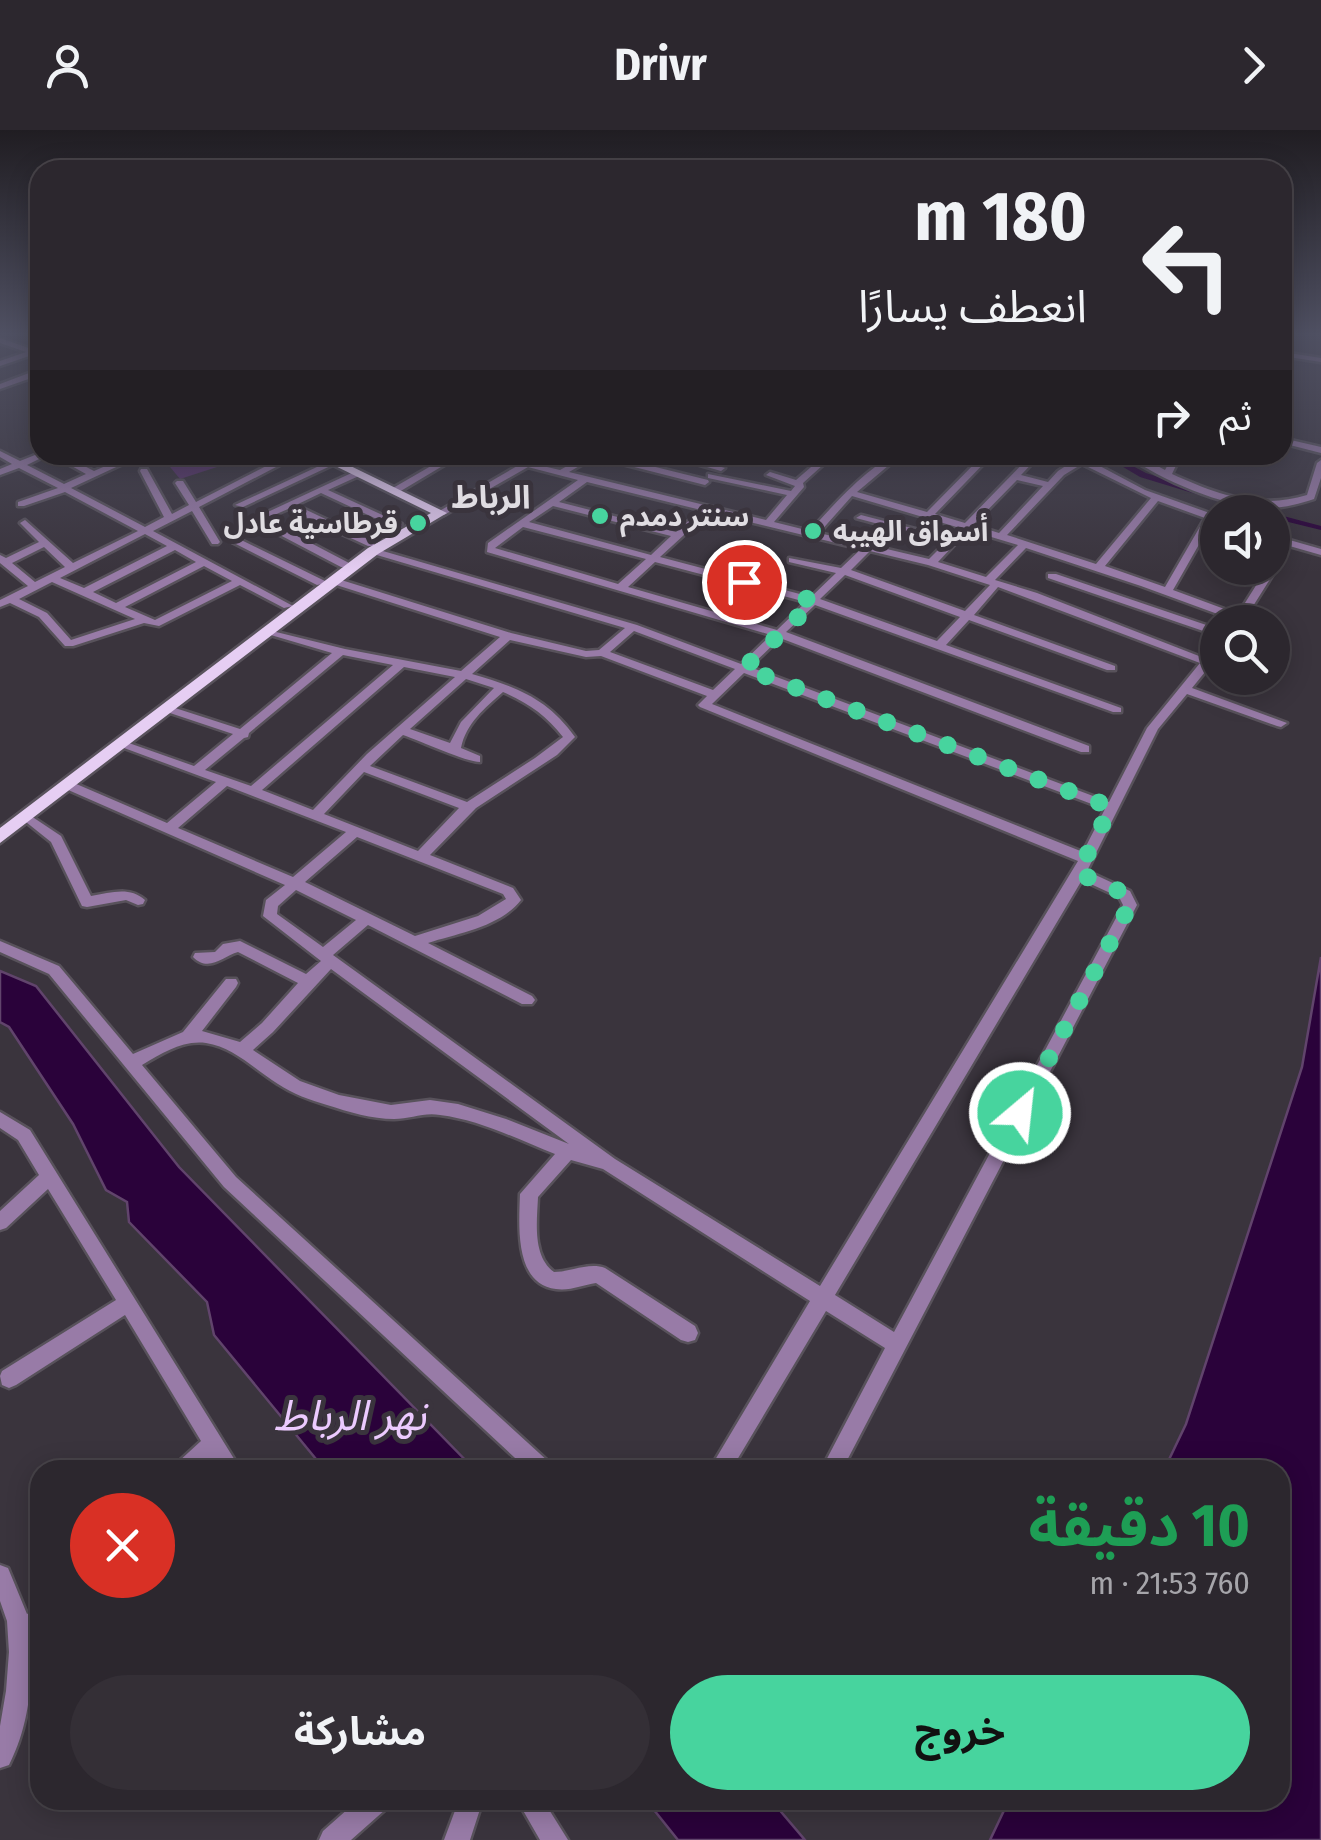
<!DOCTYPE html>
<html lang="ar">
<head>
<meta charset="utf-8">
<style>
  body { margin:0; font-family:"Fira Sans Condensed","Noto Sans Arabic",sans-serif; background:#342f36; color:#f1f3f6; direction:rtl; height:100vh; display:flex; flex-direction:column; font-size:38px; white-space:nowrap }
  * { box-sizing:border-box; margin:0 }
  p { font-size:32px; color:#a6a5aa }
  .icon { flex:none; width:55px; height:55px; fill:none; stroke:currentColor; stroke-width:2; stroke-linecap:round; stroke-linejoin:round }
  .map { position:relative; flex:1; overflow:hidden; direction:ltr }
  .drawer { position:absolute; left:30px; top:1330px; width:1260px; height:350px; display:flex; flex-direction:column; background:#2c272e; border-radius:30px; box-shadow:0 5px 25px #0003,0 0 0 2px #48444a; direction:rtl }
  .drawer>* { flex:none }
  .banner { position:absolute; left:30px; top:30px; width:1262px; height:305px; border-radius:30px; box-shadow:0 5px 25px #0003,0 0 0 2px #48444a; direction:rtl; background:#2c272e; color:#f1f3f6; overflow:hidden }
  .controls { position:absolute; left:1200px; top:365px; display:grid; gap:20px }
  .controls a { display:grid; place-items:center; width:90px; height:90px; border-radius:50%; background:#2c272e; box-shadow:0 5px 25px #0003,0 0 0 2px #48444a; font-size:50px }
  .pin { position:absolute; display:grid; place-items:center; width:85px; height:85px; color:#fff; margin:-42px; border:5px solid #fff; border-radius:50%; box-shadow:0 2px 10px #0007 }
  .me { position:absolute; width:110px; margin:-55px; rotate:28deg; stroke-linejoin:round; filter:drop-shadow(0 0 8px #0008) }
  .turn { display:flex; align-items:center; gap:35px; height:210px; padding:0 40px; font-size:45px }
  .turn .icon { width:130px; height:130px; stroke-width:2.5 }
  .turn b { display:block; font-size:70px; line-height:85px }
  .then { display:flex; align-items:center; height:95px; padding:0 40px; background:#0003; gap:20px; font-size:38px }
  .round { display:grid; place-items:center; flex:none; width:105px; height:105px; border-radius:52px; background:#342f36 }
  .headline { display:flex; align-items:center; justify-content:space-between; height:170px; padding:0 40px }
  h1 { font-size:60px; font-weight:700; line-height:75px; color:#1e9e55 }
  .action { display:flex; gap:20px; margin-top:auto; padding:20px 40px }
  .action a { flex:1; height:115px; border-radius:60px; background:#47d49e; color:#111; font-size:40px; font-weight:700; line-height:115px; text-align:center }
  .action a+a { background:#342f36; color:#f1f3f6 }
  header { display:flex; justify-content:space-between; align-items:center; height:130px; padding:0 40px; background:#2c272e; font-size:45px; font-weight:700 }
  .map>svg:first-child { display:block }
</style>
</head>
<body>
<header><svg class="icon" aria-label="forward" viewBox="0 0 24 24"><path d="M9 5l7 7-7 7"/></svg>Drivr<svg class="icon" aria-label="person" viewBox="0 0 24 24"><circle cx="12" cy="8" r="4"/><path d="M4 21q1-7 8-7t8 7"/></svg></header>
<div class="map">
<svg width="1321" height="1710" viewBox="0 0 1321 1710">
  <rect width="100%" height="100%" fill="#3a343d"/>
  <path fill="#59356c" d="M 141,325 L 254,325 L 180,349 L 161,326 L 144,329 Z"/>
  <path fill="#2a023a" stroke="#61446c" stroke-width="2.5" d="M 1321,827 L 1321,1710 L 990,1710 L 1009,1670 L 1280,1670 L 1280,1340 L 1164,1340 L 1186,1294 L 1302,937 Z
    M 0,841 L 36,856 L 179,1037 L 475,1340 L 325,1340 L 214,1205 L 207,1172 L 129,1092 L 127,1072 L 106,1060 L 73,994 L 9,897 L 0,892 Z
    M 646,1670 L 771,1670 L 805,1710 L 678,1710 Z"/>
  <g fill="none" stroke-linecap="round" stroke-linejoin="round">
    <path fill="#2a023a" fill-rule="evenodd" d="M 1103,325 L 1112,325 L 1146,343 L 1265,382 L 1255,382 L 1140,347 Z
      M 1272,383 L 1321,396 L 1321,400 L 1272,388 Z"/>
    <g stroke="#58525b" stroke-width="5">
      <path id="minor" d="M 30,203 L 39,203 L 40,209 Z
        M 0,208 L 40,222 L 40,227 L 32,225 L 0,236 L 0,231 L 26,222 L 0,213 Z
        M 1282,222 L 1321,228 L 1321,232 L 1282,226 Z
        M 37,240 L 40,240 L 40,245 L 0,259 L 0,254 Z
        M 1282,308 L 1321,317 L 1321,323 L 1282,313 Z
        M 0,321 L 20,331 L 40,323 L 47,325 L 27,335 L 64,354 L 86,344 L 52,325 L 63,325 L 94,341 L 131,325 L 142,325 L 71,358 L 145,397 L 164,387 L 140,341 L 141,339 L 147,339 L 172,384 L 189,375 L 175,353 L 177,351 L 183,351 L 196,372 L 288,325 L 299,325 L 199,377 L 220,412 L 218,414 L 212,414 L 192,381 L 153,401 L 293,476 L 284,478 L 240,455 L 159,496 L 144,493 L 73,516 L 65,516 L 39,487 L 10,473 L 0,477 L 0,470 L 28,456 L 0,433 L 0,425 L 6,428 L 39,412 L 20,393 L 25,390 L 73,433 L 138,401 L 65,362 L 24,376 L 18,376 L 18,372 L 58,358 L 19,338 L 0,345 L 0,339 L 12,334 L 0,327 ZM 145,404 L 167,416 L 84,458 L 60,448 ZM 44,417 L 65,437 L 35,452 L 12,433 ZM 175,420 L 196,432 L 116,473 L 93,462 ZM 204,436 L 232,451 L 155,490 L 125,477 ZM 52,452 L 135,489 L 71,510 L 47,483 L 19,469 Z
        M 407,325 L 419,325 L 437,333 L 451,325 L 461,325 L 399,362 L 393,362 L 393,358 L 431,336 Z
        M 537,325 L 547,325 L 534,334 L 560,340 L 587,325 L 607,325 L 708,350 L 709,352 L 705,355 L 595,327 L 569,342 L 766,390 L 787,365 L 708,348 L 708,344 L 791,361 L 795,356 L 766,345 L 770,342 L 796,350 L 825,325 L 834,325 L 803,353 L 804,357 L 774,392 L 810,401 C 827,382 877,325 901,325 L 857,362 L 927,382 L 983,325 L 992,325 L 935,384 L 965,393 L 1031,325 L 1040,325 L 1021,345 L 1048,352 L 1058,341 L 1075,330 L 1068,325 L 1079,325 L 1145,360 L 1218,386 L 1218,392 L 1213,390 L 1173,460 L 1238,484 L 1267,438 L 1272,438 L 1272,435 L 1277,438 L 1243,492 L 1233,492 L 1234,490 L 1141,456 L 1026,418 L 995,450 L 1037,463 L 1204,528 L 1218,515 L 1218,526 L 1192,558 L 1287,593 L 1281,597 L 1277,596 L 1187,564 L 1158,599 L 1087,741 L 1130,761 L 1137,775 L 842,1340 L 821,1340 L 885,1218 L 826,1181 L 731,1340 L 709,1340 L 810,1171 L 603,1039 L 571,1030 L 538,1067 C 537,1091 532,1126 554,1142 C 571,1142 589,1132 605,1138 L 695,1196 L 698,1203 L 695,1210 L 688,1212 L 681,1210 L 596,1153 C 583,1155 570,1161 556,1159 C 514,1154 519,1095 520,1064 L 555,1024 C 517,1009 480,990 440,985 C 424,982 410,989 394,989 C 372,989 349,982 327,975 C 310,970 293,964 278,954 C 255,940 234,917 206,913 C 182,910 163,923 142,935 L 236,1047 L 550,1333 L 553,1340 L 528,1340 L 224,1057 L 49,844 L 0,822 L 0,811 L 59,836 L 133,924 L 183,902 L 226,849 L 236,849 L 238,853 L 236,857 L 202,901 L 240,912 L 262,893 L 298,853 L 238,822 C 223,826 209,843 193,827 L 195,823 L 215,822 L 223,814 L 240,811 L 306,844 L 321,831 L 263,786 L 266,770 L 285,755 L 66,659 L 66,653 L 74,653 L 167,693 L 216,652 L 116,615 L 122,611 L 126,612 L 194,636 L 233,604 L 164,581 L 164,577 L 172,577 L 240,599 L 332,523 L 264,503 L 264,499 L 345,519 L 461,541 L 500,507 L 330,453 L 330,449 L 338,449 L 511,503 L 586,521 L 599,520 L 625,498 L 370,423 L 370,419 L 376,419 L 637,495 L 741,534 L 771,505 L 487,422 L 488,413 L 578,350 L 528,337 L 444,385 L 436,383 L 519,335 L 514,334 L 514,330 L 525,331 ZM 1082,334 L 1151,368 L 1096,434 L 1007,405 L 1064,345 ZM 1017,350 L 1043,356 L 999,403 L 973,395 ZM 587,352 L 701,380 L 676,402 L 559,372 ZM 852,366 L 960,398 L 950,408 L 861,385 L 856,388 L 946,412 L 929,429 L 819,403 ZM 1158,371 L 1205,388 L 1165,457 L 1105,436 ZM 553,376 L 671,406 L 651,425 L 529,392 ZM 709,382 L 861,419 L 841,438 L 789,428 L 789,432 L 836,443 L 811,467 L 660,427 ZM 523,397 L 646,429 L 618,454 L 495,418 ZM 968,400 L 1018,415 L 986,447 L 938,432 ZM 870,421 L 928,435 L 990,455 L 965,481 L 851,440 ZM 655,432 L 806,472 L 777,500 L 628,457 ZM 845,445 L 960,487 L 937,511 L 820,469 ZM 998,457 L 1200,533 L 1147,598 L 1109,672 L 750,537 L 780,508 L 1081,622 L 1089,622 L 1089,616 L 786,502 L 815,475 L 1113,582 L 1121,582 L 1121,578 L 946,515 L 969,490 L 1107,540 L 1115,540 L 1115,536 L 974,485 ZM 634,501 L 735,539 L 713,560 L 610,522 ZM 510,510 L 586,527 L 601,526 L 707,566 L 698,575 L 700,577 L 1078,731 L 820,1156 L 615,1029 L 333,825 L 368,795 L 522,874 L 532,874 L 535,870 L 532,866 L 428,813 C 459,803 500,797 521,770 L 513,758 L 430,725 L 476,678 L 557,625 L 575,607 C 547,568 516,557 472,544 ZM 343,525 L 393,535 L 251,656 L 205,640 L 244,608 L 248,607 L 249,603 ZM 404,537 L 455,547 L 367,624 L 313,680 L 262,660 ZM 744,543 L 1105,679 L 1083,722 L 712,574 ZM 466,549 L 494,558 L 461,592 L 450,613 L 410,599 ZM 503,562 C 528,573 546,585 563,607 L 535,628 L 467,672 L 370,636 L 403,605 C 421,611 466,632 480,632 L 480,626 L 461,618 C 466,593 485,578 503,562 ZM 364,642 L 459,678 L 418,721 L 324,684 ZM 227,656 L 346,702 L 293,747 L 178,698 ZM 357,707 L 503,764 L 506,769 L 478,786 L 415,806 L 305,752 ZM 1082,750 L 1119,767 L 1123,775 L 894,1202 L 835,1165 ZM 296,760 L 356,790 L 323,817 L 277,784 L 278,776 ZM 331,839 L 569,1014 L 506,989 L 458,974 L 430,970 L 391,975 L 339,965 L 300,951 L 253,920 L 273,902 Z
        M 665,325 L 679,325 L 725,338 L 721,341 Z
        M 1126,325 L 1137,325 L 1165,340 L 1173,325 L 1181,325 L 1172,344 C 1216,364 1259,380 1307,365 L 1317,333 L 1321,330 L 1321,348 L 1314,369 C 1299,374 1284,378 1267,378 C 1223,377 1161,350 1126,325 Z
        M 332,330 L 339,332 L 243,377 L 235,375 Z
        M 358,340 L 362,343 L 361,345 L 328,360 L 402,394 L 402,398 L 396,398 L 321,363 L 296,375 L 374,412 L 374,416 L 368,416 L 288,379 L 265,389 L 349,433 L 349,437 L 341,437 L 257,393 L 247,397 L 242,394 Z
        M 1272,405 L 1321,419 L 1321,425 L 1272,411 Z
        M 235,407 L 325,451 L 326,453 L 317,455 L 232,412 L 230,410 Z
        M 1048,444 L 1056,444 L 1218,499 L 1218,506 L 1048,448 Z
        M 28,684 L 61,706 L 91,766 C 111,763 129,756 145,770 L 143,774 L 138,775 L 126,770 L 87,777 L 82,776 L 51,712 L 21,688 Z
        M 0,982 L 30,1000 L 241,1340 L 219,1340 L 212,1328 L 199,1340 L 174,1340 L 177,1333 L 201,1311 L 125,1185 L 16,1255 L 9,1258 L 2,1255 L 0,1246 L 2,1241 L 116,1170 L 48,1059 L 6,1098 L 0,1100 L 0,1081 L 39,1045 L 18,1010 L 0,998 Z
        M 0,1435 L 8,1438 L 27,1484 L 40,1477 L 40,1502 L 31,1510 C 33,1552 29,1596 9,1635 L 0,1638 L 0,1596 L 6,1561 L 9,1522 L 7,1491 L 0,1471 Z
        M 358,1670 L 389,1670 L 386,1679 L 351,1710 L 319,1710 L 323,1701 Z
        M 459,1670 L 483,1670 L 470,1710 L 444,1710 Z
        M 517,1670 L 543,1670 L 568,1710 L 540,1710 Z"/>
    </g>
    <g stroke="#58525b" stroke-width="5">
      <path id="major" d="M 313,325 L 328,325 L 447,383 L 378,424 L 0,713 L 0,698 L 368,418 L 431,383 Z"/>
    </g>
    <use href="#minor" fill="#987ba7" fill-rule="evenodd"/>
    <use href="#major" fill="#e6cef3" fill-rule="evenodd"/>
  </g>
  <linearGradient id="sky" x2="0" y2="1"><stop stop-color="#201d22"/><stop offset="0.46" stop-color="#4f5062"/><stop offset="1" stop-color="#4f5062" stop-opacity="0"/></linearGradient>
  <rect width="1321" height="443" fill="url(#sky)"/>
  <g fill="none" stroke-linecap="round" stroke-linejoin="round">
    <path stroke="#47d49e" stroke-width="18" stroke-dasharray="0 32.4" d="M 744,452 L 815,471 L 744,538 L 1111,677 L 1078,743 L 1126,764 L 1130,775 L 1020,983"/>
  </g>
  <g fill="#47d49e" stroke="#3a343d" stroke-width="4">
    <circle cx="600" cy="386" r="10"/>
    <circle cx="418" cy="393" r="10"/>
    <circle cx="813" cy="401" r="10"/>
  </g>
  <g text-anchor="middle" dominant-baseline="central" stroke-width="10" stroke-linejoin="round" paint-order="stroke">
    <g font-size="28" font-weight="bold" fill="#e0dde2" stroke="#3a343d" text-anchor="start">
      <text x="620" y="386">سنتر دمدم</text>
      <text x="398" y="393" text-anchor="end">قرطاسية عادل</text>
      <text x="833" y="401">أسواق الهيبه</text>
    </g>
    <g font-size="32" font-weight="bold" fill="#e0dde2" stroke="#3a343d">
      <text x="491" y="367">الرباط</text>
    </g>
    <g font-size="42" font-style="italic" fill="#eccaff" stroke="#3a343d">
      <text x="350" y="1286">نهر الرباط</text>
    </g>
  </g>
</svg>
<div class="controls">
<a><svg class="icon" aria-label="sound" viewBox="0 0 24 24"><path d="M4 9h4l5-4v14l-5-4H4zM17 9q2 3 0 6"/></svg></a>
<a><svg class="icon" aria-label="search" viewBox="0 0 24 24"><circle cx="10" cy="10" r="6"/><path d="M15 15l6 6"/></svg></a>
</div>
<div class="pin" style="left:744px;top:452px;background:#d93025"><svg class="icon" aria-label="arrive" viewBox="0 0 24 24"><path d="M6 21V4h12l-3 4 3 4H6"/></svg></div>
<svg class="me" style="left:1020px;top:983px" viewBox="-20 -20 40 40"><circle r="17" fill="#47d49e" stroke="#fff" stroke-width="3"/><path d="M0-11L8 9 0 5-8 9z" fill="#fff"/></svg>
<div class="banner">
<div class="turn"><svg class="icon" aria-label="left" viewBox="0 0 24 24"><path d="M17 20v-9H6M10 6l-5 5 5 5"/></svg><div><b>180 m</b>انعطف يسارًا</div></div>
<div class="then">ثم<svg class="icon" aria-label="right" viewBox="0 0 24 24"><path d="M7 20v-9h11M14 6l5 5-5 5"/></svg></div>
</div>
<section class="drawer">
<div class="headline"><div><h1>10 دقيقة</h1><p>760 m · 21:53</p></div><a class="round" style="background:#d93025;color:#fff"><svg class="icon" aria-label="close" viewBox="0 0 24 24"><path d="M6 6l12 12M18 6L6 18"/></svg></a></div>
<div class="action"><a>خروج</a><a>مشاركة</a></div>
</section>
</div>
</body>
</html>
